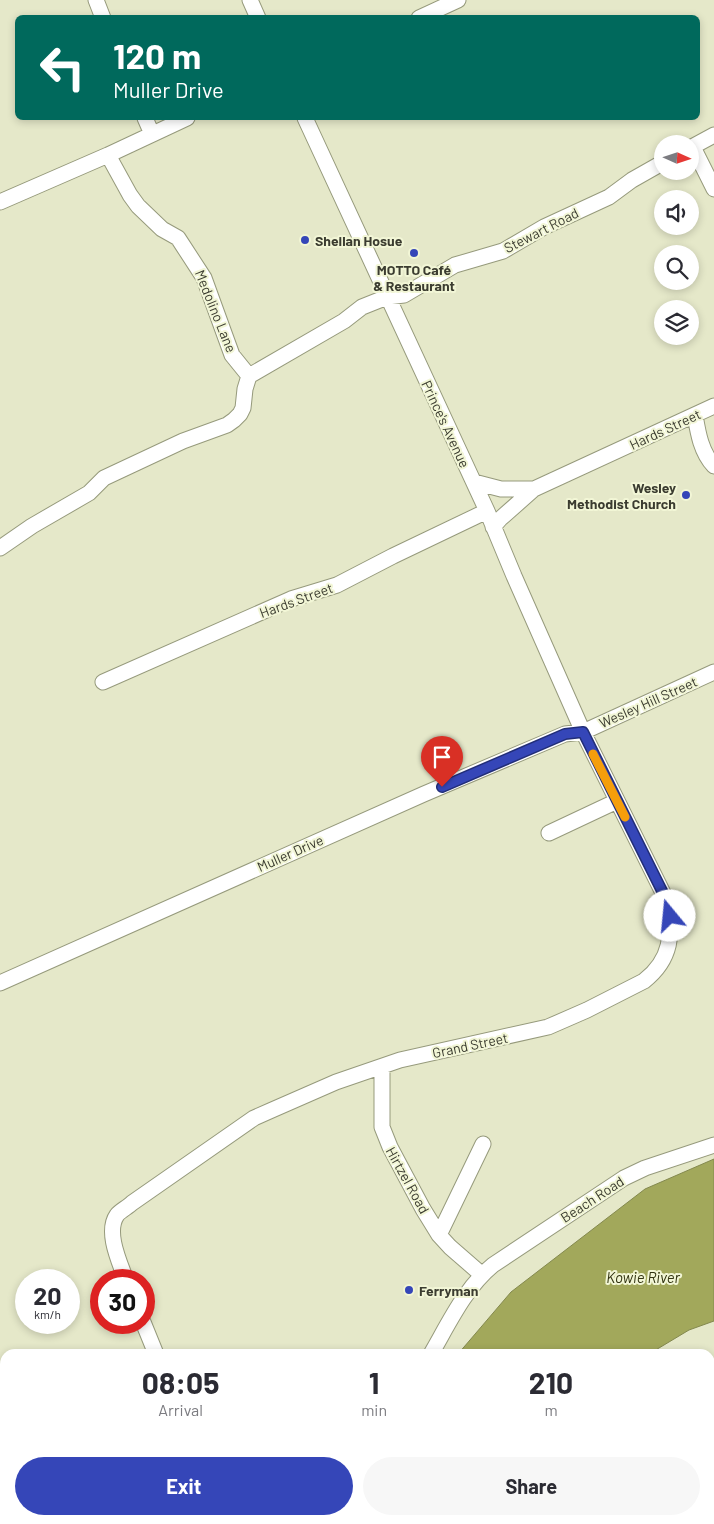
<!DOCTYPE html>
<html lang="en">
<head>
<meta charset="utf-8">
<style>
  body { margin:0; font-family:Barlow,sans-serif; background:#f7f7f7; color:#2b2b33; height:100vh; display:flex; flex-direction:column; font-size:19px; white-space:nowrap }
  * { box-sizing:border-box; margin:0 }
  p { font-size:16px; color:#7c7c81 }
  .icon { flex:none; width:28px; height:28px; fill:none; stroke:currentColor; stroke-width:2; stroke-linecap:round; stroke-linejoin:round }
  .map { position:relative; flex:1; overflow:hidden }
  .details { position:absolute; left:0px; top:1349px; width:715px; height:176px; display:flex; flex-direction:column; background:#fff; border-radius:15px 15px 0 0; box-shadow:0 2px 8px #0003 }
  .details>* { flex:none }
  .hud { position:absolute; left:15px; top:15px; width:685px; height:105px; border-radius:8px; box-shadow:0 2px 8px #0003; background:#00695c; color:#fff; overflow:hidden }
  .needle { width:32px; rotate:93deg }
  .fabs { position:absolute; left:654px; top:135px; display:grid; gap:10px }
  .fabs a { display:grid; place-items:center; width:45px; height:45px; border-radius:50%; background:#fff; box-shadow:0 2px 8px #0003; font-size:25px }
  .speed { position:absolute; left:15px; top:1269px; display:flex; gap:10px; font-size:25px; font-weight:700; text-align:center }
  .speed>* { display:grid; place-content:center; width:65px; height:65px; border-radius:50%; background:#fff; box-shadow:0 2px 8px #0003; line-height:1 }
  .speed small { font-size:12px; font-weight:400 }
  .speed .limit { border:8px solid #d22; background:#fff; color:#111 }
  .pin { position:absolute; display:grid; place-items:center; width:42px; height:42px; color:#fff; margin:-51px -21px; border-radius:50% 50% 50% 0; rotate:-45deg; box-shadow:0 0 5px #0007 }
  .pin .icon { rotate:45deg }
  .me { position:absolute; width:55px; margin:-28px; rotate:343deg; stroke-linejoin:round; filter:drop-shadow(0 0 4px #0008) }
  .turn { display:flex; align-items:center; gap:18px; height:105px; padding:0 15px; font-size:22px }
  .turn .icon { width:65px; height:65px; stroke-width:2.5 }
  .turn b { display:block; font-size:35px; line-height:42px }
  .eta { display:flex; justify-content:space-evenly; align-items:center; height:85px; text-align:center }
  .eta b { font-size:30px; font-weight:700; line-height:35px }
  .cta { display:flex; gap:10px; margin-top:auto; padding:10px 15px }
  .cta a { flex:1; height:58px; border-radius:30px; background:#3546b8; color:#fff; font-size:20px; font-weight:700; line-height:58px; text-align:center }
  .cta a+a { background:#f7f7f7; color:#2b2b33 }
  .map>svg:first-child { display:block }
</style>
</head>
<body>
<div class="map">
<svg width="714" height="1524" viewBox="0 0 714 1524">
  <rect width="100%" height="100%" fill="#e5e8c9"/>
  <path fill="#a2a85b" stroke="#83884e" d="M 714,1159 L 714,1321 L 689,1330 L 649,1354 L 458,1354 L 511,1292 L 645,1189 Z
    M 714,1511 L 714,1524 L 693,1524 L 698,1520 L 710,1520 L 710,1513 Z
    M 349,1520 L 507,1520 L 506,1524 L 347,1524 Z"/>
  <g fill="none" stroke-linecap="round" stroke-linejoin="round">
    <g stroke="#969a7c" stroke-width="17">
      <path id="minor" d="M 96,0 L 103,18
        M 250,0 L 258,18
        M 419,18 L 458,0
        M 145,118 L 152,134
        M 693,147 L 714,189
        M 690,148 L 714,135
        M 108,155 L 130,195 L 138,206 L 162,229 L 178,238 L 204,278 L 232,355 L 249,376
        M 0,202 L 108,155 L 187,118
        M 695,415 C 698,433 701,452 714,466
        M 474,482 L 501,489 L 534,489
        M 493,527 L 500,519 L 534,489 L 714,406
        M 0,548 L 32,526 L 89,493 L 104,478 L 183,441 L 227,425 L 234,420 L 240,414 L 243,408 L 245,389 L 249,376 L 344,321 L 362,307 L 387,297 L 404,295 L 455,265 L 503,251 L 544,227 L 609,197 L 632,180 L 662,163
        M 103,682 L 291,599 L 337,585 L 393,556 L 487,511
        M 549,833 L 617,801
        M 0,983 L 424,794 L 565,734 L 583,732 L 714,672
        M 382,1067 L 382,1127 L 390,1147 L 423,1209 L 439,1235 L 450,1247 L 481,1274
        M 439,1235 L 483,1144
        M 126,1280 C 120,1263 105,1232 117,1215 C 120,1211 128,1207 132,1203 L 254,1118 L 272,1110 L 336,1082 L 400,1060 L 548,1027 L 587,1010 L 644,981 C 672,959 673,934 667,901 L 583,732 L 514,576 L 487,511 L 305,118
        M 143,1322 L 156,1354
        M 431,1354 C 449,1323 465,1288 493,1265 L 624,1178 L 645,1168 L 714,1145
        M 0,1405 L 5,1401
        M 710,1410 L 714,1409
        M 0,1422 L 5,1427
        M 66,1520 L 68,1524
        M 334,1524 L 336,1520
        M 593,1524 L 595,1520"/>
    </g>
    <use href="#minor" stroke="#fff" stroke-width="15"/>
  </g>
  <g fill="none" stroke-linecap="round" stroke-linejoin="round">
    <g stroke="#222e78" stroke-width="12">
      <path id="route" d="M 442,787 L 565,734 L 583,732 L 667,901 L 670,916"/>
    </g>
    <use href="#route" stroke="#3546b8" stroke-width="9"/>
    <path stroke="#f59e0b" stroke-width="9" d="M 593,754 L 625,817"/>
  </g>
  <g fill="#3546b8" stroke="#f2f6d6" stroke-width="2">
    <circle cx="305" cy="240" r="5"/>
    <circle cx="414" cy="253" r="5"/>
    <circle cx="686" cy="495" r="5"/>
    <circle cx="409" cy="1290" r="5"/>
  </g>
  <g text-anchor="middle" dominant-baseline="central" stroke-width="4" stroke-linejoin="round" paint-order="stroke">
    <g font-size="14" fill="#3b3c30" stroke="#f2f6d6">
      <text transform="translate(541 230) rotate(-27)">Stewart Road</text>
      <text transform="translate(216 311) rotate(68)">Medolino Lane</text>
      <text transform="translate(446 424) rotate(65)">Prince's Avenue</text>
      <text transform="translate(665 429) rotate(-25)">Hards Street</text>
      <text transform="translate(296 600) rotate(-20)">Hards Street</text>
      <text transform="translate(648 702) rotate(-24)">Wesley Hill Street</text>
      <text transform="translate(290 853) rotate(-24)">Muller Drive</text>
      <text transform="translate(470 1045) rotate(-12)">Grand Street</text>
      <text transform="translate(408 1180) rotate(61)">Hirtzel Road</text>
      <text transform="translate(592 1199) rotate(-33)">Beach Road</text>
    </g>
    <g font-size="14" font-weight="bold" fill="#3b3c30" stroke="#f2f6d6" text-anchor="start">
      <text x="315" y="240">Sheilan Hosue</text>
      <text x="414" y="269" text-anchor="middle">MOTTO Café<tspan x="414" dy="16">&amp; Restaurant</tspan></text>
      <text x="676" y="487" text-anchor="end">Wesley<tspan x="676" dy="16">Methodist Church</tspan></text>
      <text x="419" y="1290">Ferryman</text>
    </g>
    <g font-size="15" font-style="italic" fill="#313311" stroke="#f2f6d6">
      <text x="643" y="1277">Kowie River</text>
    </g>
  </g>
</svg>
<div class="fabs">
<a><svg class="needle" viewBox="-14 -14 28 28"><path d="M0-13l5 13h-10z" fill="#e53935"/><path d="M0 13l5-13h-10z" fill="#7c7c81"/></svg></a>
<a><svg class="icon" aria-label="sound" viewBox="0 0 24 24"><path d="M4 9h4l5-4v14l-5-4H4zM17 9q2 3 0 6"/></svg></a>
<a><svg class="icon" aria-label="search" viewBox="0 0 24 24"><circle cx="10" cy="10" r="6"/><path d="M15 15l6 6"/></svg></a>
<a><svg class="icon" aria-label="layers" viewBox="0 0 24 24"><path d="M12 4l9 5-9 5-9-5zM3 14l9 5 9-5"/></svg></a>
</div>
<div class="speed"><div>20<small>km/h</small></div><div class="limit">30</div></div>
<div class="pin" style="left:442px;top:787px;background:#d93025"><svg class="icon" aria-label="arrive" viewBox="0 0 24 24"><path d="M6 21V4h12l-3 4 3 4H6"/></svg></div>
<svg class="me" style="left:670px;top:916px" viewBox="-20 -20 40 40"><circle r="19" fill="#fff"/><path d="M0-13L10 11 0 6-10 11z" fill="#3546b8"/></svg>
<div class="hud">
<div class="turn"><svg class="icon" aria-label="left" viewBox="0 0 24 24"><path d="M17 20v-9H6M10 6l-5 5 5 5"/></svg><div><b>120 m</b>Muller Drive</div></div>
</div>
<section class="details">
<div class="eta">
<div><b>08:05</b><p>Arrival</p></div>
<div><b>1</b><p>min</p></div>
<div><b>210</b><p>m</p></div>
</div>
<div class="cta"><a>Exit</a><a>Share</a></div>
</section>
</div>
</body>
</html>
